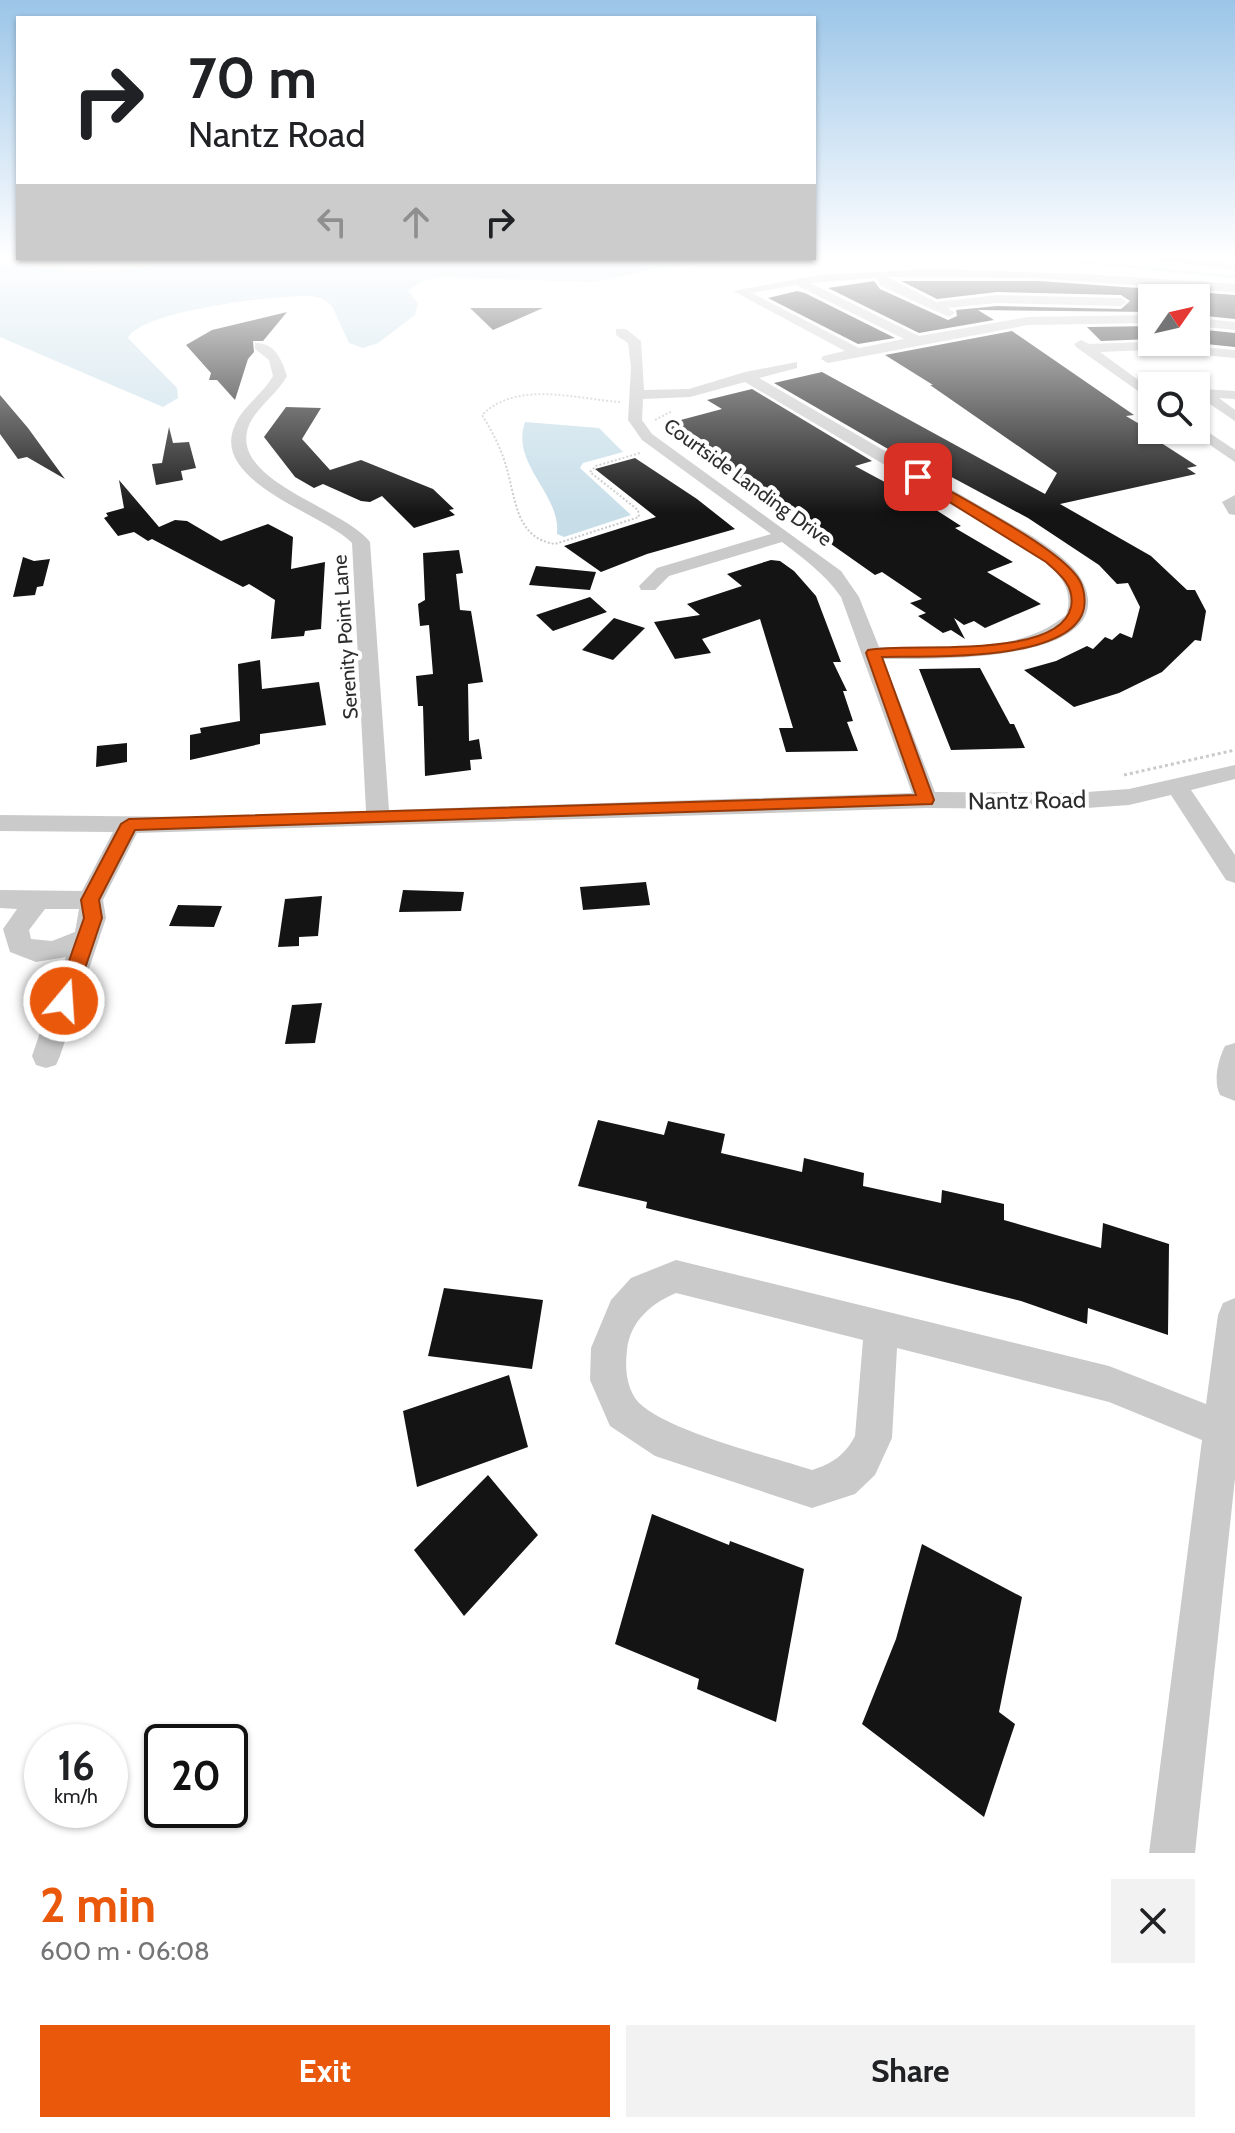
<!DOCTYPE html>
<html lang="en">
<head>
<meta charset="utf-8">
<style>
  body { margin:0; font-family:Cabin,sans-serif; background:#f2f2f2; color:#202124; height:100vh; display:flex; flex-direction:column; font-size:30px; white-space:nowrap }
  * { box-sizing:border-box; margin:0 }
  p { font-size:26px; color:#757577 }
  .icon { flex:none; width:44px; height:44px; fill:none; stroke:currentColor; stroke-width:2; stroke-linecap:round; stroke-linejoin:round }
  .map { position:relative; height:1853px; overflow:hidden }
  .side { display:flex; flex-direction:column; background:#fff; flex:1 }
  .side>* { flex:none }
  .top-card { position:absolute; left:16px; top:16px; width:800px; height:244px; border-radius:0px; box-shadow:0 2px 6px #0004; background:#fff; color:#202124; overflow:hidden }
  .needle { width:52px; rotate:56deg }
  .buttons { position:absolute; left:1138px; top:284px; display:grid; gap:16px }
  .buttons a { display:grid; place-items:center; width:72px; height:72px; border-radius:0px; background:#fff; box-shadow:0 2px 6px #0004; font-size:40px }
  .speed { position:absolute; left:24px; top:1724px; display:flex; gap:16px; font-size:40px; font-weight:700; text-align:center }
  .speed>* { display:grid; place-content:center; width:104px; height:104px; border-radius:50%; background:#fff; box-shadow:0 2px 6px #0004; line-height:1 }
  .speed small { font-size:20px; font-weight:400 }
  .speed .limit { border:4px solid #111; border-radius:12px; background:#fff; color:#111 }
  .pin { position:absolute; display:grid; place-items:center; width:68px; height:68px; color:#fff; margin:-34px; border-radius:16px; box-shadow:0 4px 12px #0006 }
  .me { position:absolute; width:88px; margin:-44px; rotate:18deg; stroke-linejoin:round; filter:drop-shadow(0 0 6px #0008) }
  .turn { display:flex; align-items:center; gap:28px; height:168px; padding:0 40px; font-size:36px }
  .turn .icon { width:104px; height:104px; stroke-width:2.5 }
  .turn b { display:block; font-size:56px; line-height:68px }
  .lanes { display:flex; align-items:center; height:76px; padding:0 40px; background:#0003; justify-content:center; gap:40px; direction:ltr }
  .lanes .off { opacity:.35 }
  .round { display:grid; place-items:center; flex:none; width:84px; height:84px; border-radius:0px; background:#f2f2f2 }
  .head { display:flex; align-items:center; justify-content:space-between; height:136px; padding:0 40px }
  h1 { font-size:48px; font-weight:800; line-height:60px; color:#ea580c }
  .cta { display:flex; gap:16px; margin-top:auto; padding:16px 40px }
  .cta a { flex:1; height:92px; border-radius:0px; background:#ea580c; color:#fff; font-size:32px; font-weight:800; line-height:92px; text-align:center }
  .cta a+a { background:#f2f2f2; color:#202124 }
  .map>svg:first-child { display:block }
</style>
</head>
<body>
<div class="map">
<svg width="1235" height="1853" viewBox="0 0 1235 1853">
  <rect width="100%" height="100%" fill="#fff"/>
  <path fill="#e4eadb" d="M 0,254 L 18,254 L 18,258 L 211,258 C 134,274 78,272 0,264 Z"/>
  <path fill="#c7dee9" d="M 211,258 L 750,258 L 654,269 L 595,282 L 440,277 L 422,281 L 408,291 L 418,303 L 415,315 L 378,343 L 363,348 L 349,343 L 332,306 C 325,300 320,297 310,296 C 278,295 142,310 128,338 L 177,388 L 178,398 L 163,407 L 0,337 L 0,264 C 78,273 134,273 211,258 Z
    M 525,422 L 599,428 L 623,452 L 583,463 L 580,468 L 631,515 L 564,537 L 557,534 C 561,493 510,464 525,422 Z"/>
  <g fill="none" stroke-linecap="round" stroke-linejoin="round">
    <path stroke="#c7dee9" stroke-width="3" d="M 1023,256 L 1235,277"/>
  </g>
  <path fill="#141414" d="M 874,281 L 880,289 L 948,320 L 957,316 L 956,310 L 997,306 L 1121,309 L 1130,301 L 1121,295 L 997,292 L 937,299 L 901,281 L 1040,281 L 1152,289 L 1152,312 L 978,310 L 994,320 L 919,333 L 828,288 Z
    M 797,291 L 805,293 L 895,338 L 858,344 L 768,298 Z
    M 1196,292 L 1235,295 L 1235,319 L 1196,315 Z
    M 470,308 L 543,308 L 493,330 Z
    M 287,312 L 263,341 L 253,341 L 254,352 L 248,359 L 235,400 L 217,380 L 209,380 L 211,373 L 186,345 L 212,330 Z
    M 1152,326 L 1152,339 L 1101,341 L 1087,327 Z
    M 1196,329 L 1235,333 L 1235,347 L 1196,343 Z
    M 1012,331 L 1134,415 L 1126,416 L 1158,435 L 1152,437 L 1197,466 L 1187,468 L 1196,474 L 1060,504 L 1151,556 L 1187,590 L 1195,590 L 1206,611 L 1201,641 L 1195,640 L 1162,672 L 1119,693 L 1074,707 L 1024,670 L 1056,661 L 1087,646 L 1093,649 L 1105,637 L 1112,640 L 1120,633 L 1132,638 L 1140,607 L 1128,583 L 1117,584 L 1099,565 L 1028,518 L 903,451 L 895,453 L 774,383 L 822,372 L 1045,494 L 1057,473 L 930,385 L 933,385 L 885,355 Z
    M 752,389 L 872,461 L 855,466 L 933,508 L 961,526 L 955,528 L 1013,562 L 987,572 L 1041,604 L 985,628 L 974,621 L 964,625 L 954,618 L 965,639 L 951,630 L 943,633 L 918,616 L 926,613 L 910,603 L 922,599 L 882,572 L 875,575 L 662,425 L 722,409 L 707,400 Z
    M 0,395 L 28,428 L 65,479 L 27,457 L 18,459 L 13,452 L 0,434 Z
    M 286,407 L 321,408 L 302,439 L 330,470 L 361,460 L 433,489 L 454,509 L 449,510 L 455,515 L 414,528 L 382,496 L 370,502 L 361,501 L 323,484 L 314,488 L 295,477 L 264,437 Z
    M 169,427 L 173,443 L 189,442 L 196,468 L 181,471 L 183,480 L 156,485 L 152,464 L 162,463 Z
    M 635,458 L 697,499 L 735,529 L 647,554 L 601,572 L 564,546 L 656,517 L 595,469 Z
    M 119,480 L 159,527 L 175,520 L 187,521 L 221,541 L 268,524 L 293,537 L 291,569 L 325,562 L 321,629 L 305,631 L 304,636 L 271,639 L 275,600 L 249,584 L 243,587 L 152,539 L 148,541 L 134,532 L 118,536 L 104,518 L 108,516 L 106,513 L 124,508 Z
    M 459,550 L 463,573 L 456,574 L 460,610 L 471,611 L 483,682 L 468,684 L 469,741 L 479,739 L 482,759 L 470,760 L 471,770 L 425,776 L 423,706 L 418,706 L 416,676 L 433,674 L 429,625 L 420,626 L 418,604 L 425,600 L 423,553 Z
    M 23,557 L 34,561 L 50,559 L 43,586 L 37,587 L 35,595 L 13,597 Z
    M 771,560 L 780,561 L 794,571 L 816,596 L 841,662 L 833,662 L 847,691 L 843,691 L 853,721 L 847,722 L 858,751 L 786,752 L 779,728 L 793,728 L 760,619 L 702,639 L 711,653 L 675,659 L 654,622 L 700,615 L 687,604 L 742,586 L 727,574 Z
    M 536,566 L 596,572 L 590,590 L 529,585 Z
    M 590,597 L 607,612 L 553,631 L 536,615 Z
    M 614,618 L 645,628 L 613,660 L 582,650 Z
    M 260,660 L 262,689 L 319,682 L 326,725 L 260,734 L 260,744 L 190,760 L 190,735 L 201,733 L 200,728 L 240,721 L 238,664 Z
    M 980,668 L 1010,724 L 1014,724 L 1025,748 L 951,750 L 919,669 Z
    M 127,743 L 127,762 L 96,767 L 97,746 Z
    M 646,882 L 650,905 L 583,910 L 580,887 Z
    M 403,890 L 464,892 L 461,911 L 399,912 Z
    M 322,896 L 318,936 L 299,937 L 299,946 L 278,947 L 285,899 Z
    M 178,905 L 222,906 L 214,927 L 169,926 Z
    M 322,1003 L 315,1043 L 285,1044 L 292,1005 Z
    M 598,1120 L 664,1135 L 668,1121 L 725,1134 L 721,1153 L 802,1172 L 804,1158 L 864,1173 L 863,1186 L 941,1203 L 942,1190 L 1004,1204 L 1004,1220 L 1101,1248 L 1103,1223 L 1169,1244 L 1168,1335 L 1088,1308 L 1087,1324 L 1021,1301 L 646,1208 L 647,1202 L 578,1186 Z
    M 444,1288 L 543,1300 L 532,1369 L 428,1356 Z
    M 509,1375 L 528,1447 L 417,1487 L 403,1411 Z
    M 488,1475 L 538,1535 L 464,1616 L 414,1550 Z
    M 652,1514 L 729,1545 L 730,1541 L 804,1569 L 776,1722 L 697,1689 L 699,1679 L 615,1644 Z
    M 922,1544 L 1022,1597 L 999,1712 L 1015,1724 L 984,1817 L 862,1724 L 896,1639 Z"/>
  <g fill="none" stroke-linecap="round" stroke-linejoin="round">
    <path stroke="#cacaca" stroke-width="2" stroke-dasharray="2 2" stroke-linecap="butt" d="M 620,402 C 576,399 517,380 482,415 C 492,431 501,448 506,466 C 516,498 515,538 555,544 L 639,517 L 638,510 L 590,472 L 596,466 L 640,453
      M 655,420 L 672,411"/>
    <path stroke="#cacaca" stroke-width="3" stroke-dasharray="3 3" stroke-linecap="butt" d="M 1124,775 L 1235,750"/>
    <path fill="#cacaca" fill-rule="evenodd" d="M 1110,254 L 1146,254 L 1235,264 L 1235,270 Z
      M 931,269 L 1084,274 L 1235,284 L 1235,292 L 1033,278 L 887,277 L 936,302 L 997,295 L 1121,298 L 1127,302 L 1121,306 L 997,303 L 948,308 L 955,313 L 949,317 L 881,286 L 876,278 L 810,283 L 919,336 L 1028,317 L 1152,315 L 1152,323 L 1028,325 L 828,363 L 821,359 L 823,356 L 845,351 L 733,291 L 819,275 ZM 796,285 L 904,339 L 859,348 L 752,293 Z
      M 1196,318 L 1235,322 L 1235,330 L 1196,326 Z
      M 616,329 L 626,329 L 641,341 L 644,390 L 689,389 L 745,372 L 797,362 L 797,368 L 759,378 L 1032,536 C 1054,551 1085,569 1088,599 C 1094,664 924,659 883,659 L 935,792 L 1073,793 L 1129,789 L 1235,765 L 1235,779 L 1191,790 L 1235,855 L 1235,883 L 1226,880 L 1171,795 L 1129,805 L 1073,809 L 926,808 L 137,833 L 103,900 L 106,918 L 60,1056 L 56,1065 L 46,1068 L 36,1065 L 32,1056 L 66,957 L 36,962 L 10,952 L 3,929 L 17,909 L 0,908 L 0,890 L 82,891 L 113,832 L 0,831 L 0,815 L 193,817 L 366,811 L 352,543 C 323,513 209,482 235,425 C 243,406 263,394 273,376 L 269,360 L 255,349 L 255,343 C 275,342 282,360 287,376 C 277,394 257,407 249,425 C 227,481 343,507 370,542 L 389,810 L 912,793 L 841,597 C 825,574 804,559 782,542 L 669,576 L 655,590 L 641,590 L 639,586 L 657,568 L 771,534 L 642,440 L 628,420 L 631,367 L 628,343 L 616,335 ZM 745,382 L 1033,553 C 1054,568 1076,586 1066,615 C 1017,656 939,647 879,647 L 859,597 L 841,571 L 652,434 L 642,420 L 643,399 L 690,397 ZM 45,909 L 79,909 L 75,932 L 52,941 L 31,939 L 29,930 Z
      M 1081,340 L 1089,344 L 1147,342 L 1235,350 L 1235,358 L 1147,350 L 1100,352 L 1152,390 L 1152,401 L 1076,347 L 1074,344 Z
      M 1203,389 L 1235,391 L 1235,399 L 1219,398 L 1235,410 L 1235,421 L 1198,396 L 1198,390 Z
      M 1196,424 L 1235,450 L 1235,462 L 1191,432 L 1196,430 Z
      M 1235,495 L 1235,515 L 1229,514 L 1222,502 Z
      M 1235,1043 L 1235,1101 L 1220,1095 C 1213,1081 1218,1060 1225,1046 Z
      M 676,1260 L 1109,1366 L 1206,1404 L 1218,1315 L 1223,1303 L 1235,1298 L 1235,1478 L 1195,1853 L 1149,1853 L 1202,1440 L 1109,1402 L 897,1348 L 892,1438 L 875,1475 L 855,1494 L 812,1508 L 655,1456 L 610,1426 L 590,1380 L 591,1348 L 611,1300 L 631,1278 ZM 676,1293 L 863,1340 L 855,1436 C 845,1455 832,1464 812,1470 C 773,1457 656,1429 635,1398 C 626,1384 625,1367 627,1350 C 630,1321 652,1303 676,1293 Z"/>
  </g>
  <linearGradient id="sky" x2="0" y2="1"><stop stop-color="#9bc5e8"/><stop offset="0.5" stop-color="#fff"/><stop offset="1" stop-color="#fff" stop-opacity="0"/></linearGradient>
  <rect width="1235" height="513" fill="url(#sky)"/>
  <path fill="#ea580c" stroke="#983908" stroke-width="2" d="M 914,475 L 922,475 C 960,498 1050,543 1075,574 C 1083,583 1086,596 1084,608 C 1073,663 925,656 882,657 L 934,800 L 932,804 L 135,830 L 99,900 L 102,918 L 74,1001 L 71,1007 L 57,1007 L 55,1001 L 84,918 L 81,900 L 121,824 L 129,819 L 916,795 L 866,653 L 868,650 C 910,642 1059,661 1071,607 C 1075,586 1060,574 1046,562 L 914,480 Z"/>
  <g text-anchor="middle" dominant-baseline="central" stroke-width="8" stroke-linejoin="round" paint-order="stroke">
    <g font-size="20" fill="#2d2d2d" stroke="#fff">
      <text transform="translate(748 482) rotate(36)">Courtside Landing Drive</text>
      <text transform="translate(345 637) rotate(-94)">Serenity Point Lane</text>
    </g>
    <g font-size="24" fill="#2d2d2d" stroke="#fff">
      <text transform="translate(1027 800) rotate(-1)">Nantz Road</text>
    </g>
  </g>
</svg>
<div class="buttons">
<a><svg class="needle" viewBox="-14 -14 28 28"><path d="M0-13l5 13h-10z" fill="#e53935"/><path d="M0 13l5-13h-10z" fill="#757577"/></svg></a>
<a><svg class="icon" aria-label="search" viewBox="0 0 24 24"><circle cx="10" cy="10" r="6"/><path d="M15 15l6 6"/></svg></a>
</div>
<div class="speed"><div>16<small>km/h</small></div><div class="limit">20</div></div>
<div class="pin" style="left:918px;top:477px;background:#d93025"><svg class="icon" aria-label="arrive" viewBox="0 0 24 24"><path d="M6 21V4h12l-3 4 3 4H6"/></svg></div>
<svg class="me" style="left:64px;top:1001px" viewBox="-20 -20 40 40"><circle r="17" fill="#ea580c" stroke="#fff" stroke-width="3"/><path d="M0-11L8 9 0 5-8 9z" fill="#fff"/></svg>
<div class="top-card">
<div class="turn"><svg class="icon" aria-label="right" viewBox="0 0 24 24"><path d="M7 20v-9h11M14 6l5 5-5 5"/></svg><div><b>70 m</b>Nantz Road</div></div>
<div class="lanes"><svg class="icon off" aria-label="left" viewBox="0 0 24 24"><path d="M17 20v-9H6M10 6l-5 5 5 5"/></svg><svg class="icon off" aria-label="ahead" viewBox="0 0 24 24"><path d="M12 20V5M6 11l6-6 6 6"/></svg><svg class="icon" aria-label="right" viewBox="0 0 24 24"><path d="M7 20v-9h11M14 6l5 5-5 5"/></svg></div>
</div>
</div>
<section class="side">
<div class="head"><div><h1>2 min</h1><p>600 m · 06:08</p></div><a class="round"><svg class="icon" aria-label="close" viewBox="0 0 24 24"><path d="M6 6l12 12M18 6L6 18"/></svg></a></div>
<div class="cta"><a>Exit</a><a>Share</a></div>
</section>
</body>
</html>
